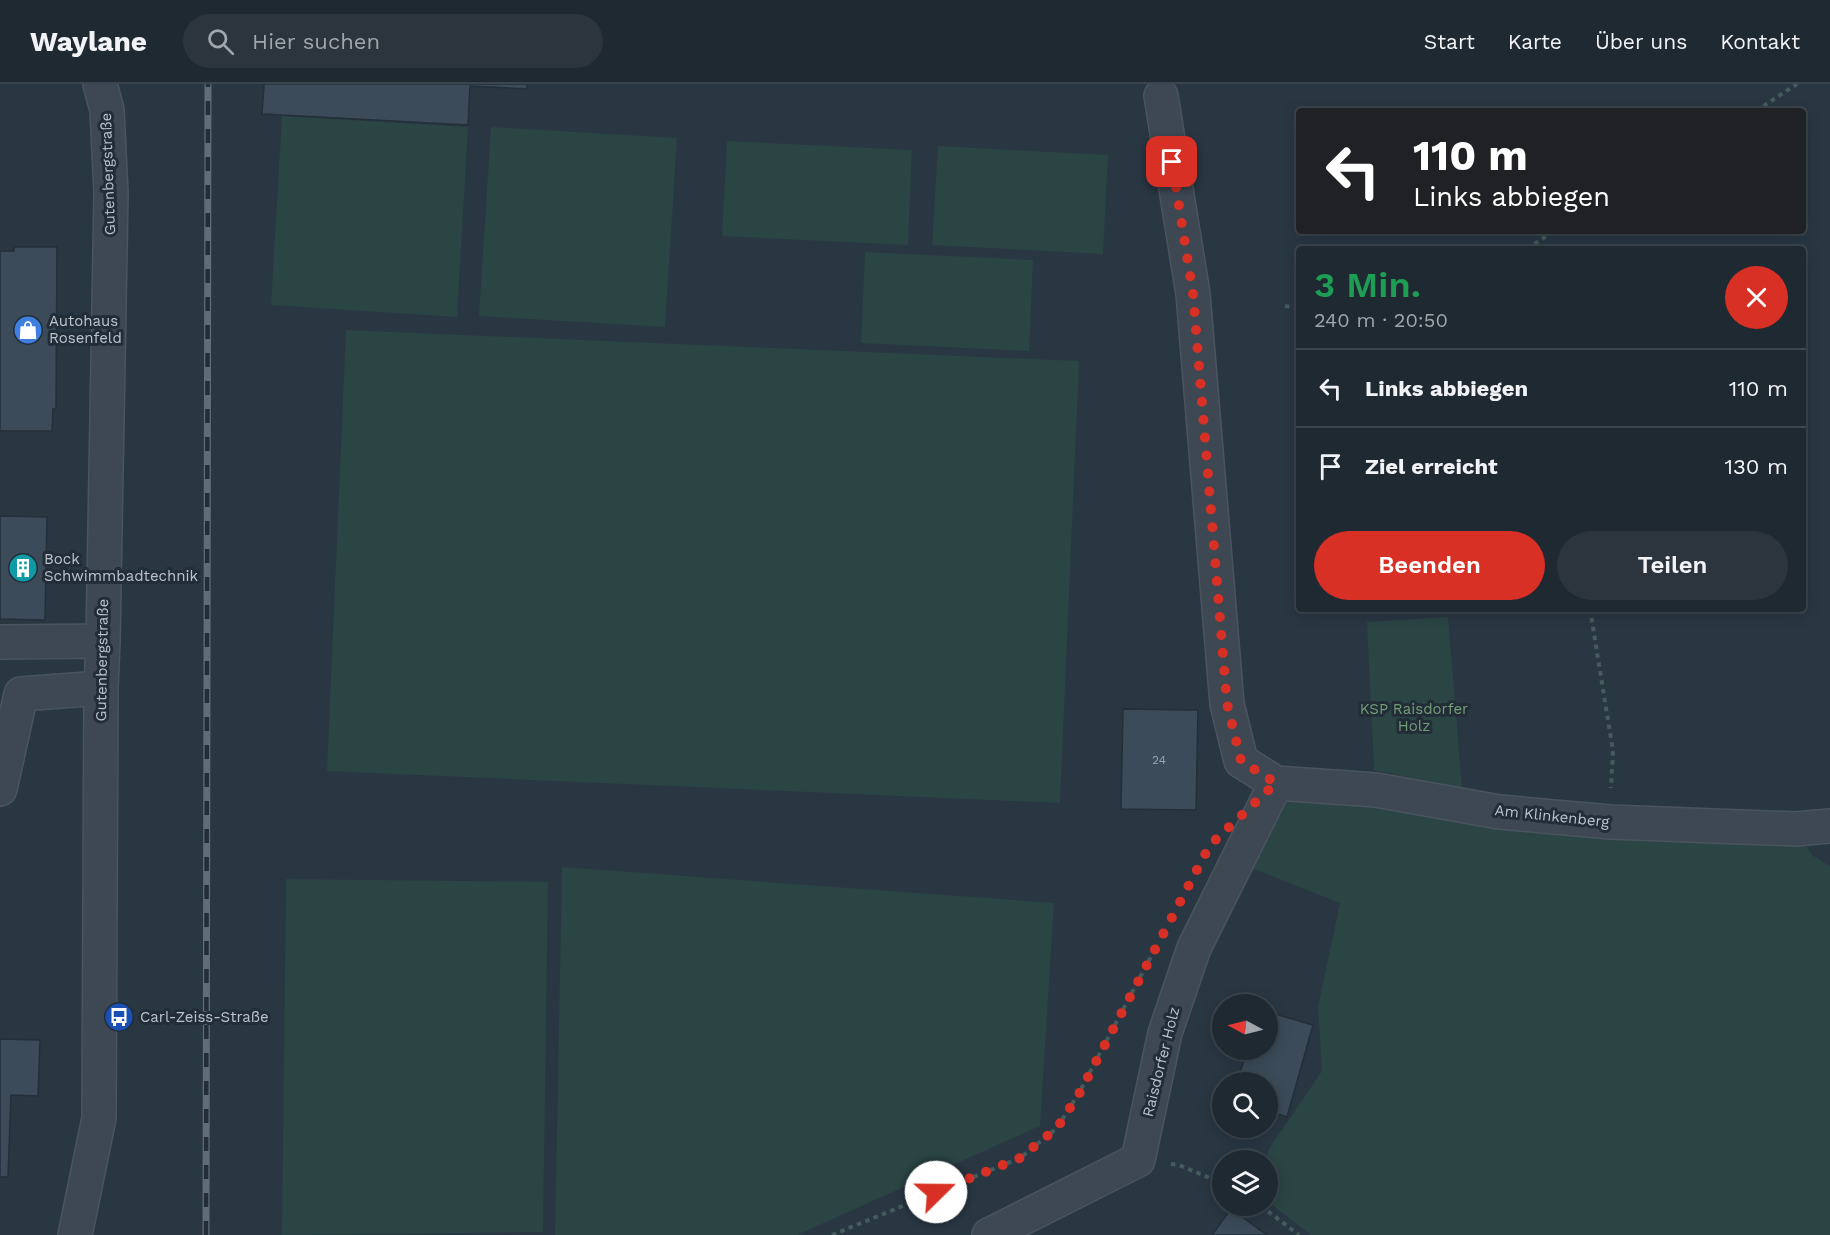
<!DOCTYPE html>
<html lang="de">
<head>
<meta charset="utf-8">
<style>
  body { margin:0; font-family:"Work Sans",sans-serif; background:#2c353e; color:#f1f3f6; height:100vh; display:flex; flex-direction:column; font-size:22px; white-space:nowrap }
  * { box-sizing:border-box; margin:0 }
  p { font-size:20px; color:#a1a6ac }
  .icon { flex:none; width:33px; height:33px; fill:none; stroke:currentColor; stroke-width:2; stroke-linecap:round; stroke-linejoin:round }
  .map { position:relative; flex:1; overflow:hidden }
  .details { position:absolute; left:1296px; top:162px; width:510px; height:366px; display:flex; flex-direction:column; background:#1f2932; border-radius:6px; box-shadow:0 3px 15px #0003,0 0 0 2px #3c454d }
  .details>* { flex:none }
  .banner { position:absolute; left:1296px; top:24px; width:510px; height:126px; border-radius:6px; box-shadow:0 3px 15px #0003,0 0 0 2px #3c454d; background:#202124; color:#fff; overflow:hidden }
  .needle { width:39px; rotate:277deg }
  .fabs { position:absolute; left:1212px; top:910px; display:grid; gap:12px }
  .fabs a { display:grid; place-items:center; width:66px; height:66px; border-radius:50%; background:#1f2932; box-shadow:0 3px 15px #0003,0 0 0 2px #3c454d; font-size:30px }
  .pin { position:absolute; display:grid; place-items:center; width:51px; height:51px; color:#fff; margin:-26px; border-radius:12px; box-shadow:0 3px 9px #0006 }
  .me { position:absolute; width:66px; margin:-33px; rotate:68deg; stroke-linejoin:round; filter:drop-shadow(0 0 4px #0008) }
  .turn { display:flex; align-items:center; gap:21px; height:126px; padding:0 18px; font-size:27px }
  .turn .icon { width:78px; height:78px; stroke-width:2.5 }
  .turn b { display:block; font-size:42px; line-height:51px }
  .round { display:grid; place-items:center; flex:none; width:63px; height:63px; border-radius:32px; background:#2c353e }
  .headline { display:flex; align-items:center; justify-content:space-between; height:102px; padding:0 18px }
  h1 { font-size:36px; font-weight:600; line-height:45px; color:#1e9e55 }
  .action { display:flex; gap:12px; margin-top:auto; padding:12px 18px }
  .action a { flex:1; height:69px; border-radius:36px; background:#d93025; color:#fff; font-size:24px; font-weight:600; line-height:69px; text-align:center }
  .action a+a { background:#2c353e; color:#f1f3f6 }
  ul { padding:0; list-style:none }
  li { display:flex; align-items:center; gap:18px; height:78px; padding:0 18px; border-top:2px solid #3c454d }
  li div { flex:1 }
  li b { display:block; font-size:22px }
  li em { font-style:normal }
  header { display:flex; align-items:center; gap:36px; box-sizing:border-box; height:84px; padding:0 30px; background:#1f2932; border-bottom:2px solid #3c454d }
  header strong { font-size:28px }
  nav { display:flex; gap:33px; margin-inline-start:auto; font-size:21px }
  .search { width:420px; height:54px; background:#2c353e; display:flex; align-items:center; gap:15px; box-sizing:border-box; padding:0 21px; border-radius:33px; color:#a1a6ac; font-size:22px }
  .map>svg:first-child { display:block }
</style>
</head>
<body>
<header>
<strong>Waylane</strong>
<div class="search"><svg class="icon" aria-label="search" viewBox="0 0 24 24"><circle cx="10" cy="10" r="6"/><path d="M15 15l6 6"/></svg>Hier suchen</div>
<nav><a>Start</a><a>Karte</a><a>Über uns</a><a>Kontakt</a></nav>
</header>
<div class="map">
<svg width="1830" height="1151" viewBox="0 0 1830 1151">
  <rect width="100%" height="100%" fill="#293743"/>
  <path fill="#2b4444" d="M 282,32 L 468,43 L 457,233 L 271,221 Z
    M 491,43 L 677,54 L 665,243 L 479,232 Z
    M 727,57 L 912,66 L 908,161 L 722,152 Z
    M 938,62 L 1108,71 L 1103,170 L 932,161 Z
    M 865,168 L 1033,176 L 1029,267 L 861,259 Z
    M 346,246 L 1079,277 L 1060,719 L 327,687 Z
    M 1448,533 L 1462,704 L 1374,686 L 1367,538 Z
    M 1276,699 L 1796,745 L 1812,771 L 1830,782 L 1830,1151 L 1311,1151 L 1268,1118 L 1266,1077 L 1268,1066 L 1322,987 L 1318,923 L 1340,819 L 1249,783 Z
    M 562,783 L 1054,819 L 1040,1042 L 797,1151 L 555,1151 Z
    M 286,795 L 548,798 L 543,1148 L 282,1151 Z"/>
  <path fill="#3b4b59" stroke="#242f3a" stroke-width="1.5" d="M 264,0 L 527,0 L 527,5 L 470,2 L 468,41 L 262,30 Z
    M 14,163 L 57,163 L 56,325 L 53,325 L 52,347 L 0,347 L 0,167 L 14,167 Z
    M 0,432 L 47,433 L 45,536 L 0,535 Z
    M 1123,625 L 1198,626 L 1196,726 L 1121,725 Z
    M 1268,928 L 1313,941 L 1287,1033 L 1268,1027 L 1268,999 L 1237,999 L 1247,966 L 1268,966 Z
    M 0,955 L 40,956 L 38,1012 L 11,1011 L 8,1093 L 0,1093 Z
    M 1231,1125 L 1267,1151 L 1212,1151 Z"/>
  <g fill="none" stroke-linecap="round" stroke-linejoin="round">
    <g stroke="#4a545f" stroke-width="36">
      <path id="minor" d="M 1161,12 L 1193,210 L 1227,620 L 1241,677 L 1276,699 L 1376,706 L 1499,728 L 1610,738 L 1796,745 L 1830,742
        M 0,558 L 103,557
        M 0,705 L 21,610 L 101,604
        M 75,1151 L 99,1034 L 101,604 L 103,557 L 111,109 L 107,26 L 100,0
        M 989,1151 L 1138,1076 L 1165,949 L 1194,864 L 1276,699"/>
    </g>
    <path stroke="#445c5b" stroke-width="4" stroke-dasharray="4.5 4.5" stroke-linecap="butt" d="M 1756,27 L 1797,0
      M 1527,165 L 1554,147
      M 1285,222 L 1299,224
      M 1590,525 L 1613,667 L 1611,704
      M 1171,1080 L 1179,1081 L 1222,1099
      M 1261,1122 L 1299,1151
      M 832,1151 L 1020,1074 L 1057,1044 L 1079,1009 L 1156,863"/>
    <use href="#minor" stroke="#3d4853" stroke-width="33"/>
    <g stroke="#606d79" stroke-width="7">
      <path id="rail" d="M 206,1151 L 208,0"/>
    </g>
    <use href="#rail" stroke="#222d38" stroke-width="4.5" stroke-dasharray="14" stroke-linecap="butt"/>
  </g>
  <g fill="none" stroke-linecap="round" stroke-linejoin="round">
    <path stroke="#d93025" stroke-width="10" stroke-dasharray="0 18" d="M 936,1108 L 1020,1074 L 1057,1044 L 1079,1010 L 1210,761 L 1276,699 L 1241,677 L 1227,620 L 1193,210 L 1172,78"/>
  </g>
  <defs>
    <g id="shop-disc" transform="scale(1.5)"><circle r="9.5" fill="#3f7fe0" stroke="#222d38"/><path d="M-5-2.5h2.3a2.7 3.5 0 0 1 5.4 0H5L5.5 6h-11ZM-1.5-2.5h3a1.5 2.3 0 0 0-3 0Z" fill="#fff"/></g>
    <g id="building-disc" transform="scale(1.5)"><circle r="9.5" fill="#0f9aa8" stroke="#222d38"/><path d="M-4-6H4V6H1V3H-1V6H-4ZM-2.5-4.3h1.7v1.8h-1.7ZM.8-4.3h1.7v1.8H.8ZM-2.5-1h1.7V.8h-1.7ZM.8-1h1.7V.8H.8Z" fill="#fff"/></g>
    <g id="bus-disc" transform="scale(1.5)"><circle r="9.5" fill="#1a4fb4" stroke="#222d38"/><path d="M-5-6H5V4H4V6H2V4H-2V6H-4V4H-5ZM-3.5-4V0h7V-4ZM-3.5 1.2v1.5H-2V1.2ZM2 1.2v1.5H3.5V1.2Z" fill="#fff"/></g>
  </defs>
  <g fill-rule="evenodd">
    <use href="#shop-disc" x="28" y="246"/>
    <use href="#building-disc" x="23" y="484"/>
    <use href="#bus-disc" x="119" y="933"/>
  </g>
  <g text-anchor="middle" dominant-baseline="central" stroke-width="6" stroke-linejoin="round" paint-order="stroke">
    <g font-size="12" fill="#99a3ae">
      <text x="1159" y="676">24</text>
    </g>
    <g font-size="15" fill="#bbc3cc" stroke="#222d38">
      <text transform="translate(108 90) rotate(-92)">Gutenbergstraße</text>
      <text transform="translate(102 576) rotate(-89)">Gutenbergstraße</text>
      <text transform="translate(1552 732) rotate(6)">Am Klinkenberg</text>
      <text transform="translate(1161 978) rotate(-76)">Raisdorfer Holz</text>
    </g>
    <g font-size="15" fill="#bbc3cc" stroke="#222d38" text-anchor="start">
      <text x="49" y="237">Autohaus<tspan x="49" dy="17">Rosenfeld</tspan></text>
      <text x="44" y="475">Bock<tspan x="44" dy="17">Schwimmbadtechnik</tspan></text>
      <text x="140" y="933">Carl-Zeiss-Straße</text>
    </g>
    <g font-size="15" fill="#739c78" stroke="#222d38">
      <text x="1414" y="625">KSP Raisdorfer<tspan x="1414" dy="17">Holz</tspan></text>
    </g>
  </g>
</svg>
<div class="fabs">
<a><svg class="needle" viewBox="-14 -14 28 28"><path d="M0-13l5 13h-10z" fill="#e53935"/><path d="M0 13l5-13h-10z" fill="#a1a6ac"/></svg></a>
<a><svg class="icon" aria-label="search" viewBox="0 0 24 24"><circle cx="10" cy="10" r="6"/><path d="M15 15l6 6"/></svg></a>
<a><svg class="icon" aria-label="layers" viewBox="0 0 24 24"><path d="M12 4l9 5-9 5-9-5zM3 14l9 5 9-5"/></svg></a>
</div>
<div class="pin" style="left:1172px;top:78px;background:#d93025"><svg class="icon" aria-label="arrive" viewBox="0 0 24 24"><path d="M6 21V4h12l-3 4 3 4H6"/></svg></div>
<svg class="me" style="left:936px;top:1108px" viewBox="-20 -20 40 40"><circle r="19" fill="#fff"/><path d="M0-13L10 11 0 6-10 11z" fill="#d93025"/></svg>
<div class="banner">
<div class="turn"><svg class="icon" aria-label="left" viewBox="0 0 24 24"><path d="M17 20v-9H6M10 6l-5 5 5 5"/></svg><div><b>110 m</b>Links abbiegen</div></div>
</div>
<section class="details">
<div class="headline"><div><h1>3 Min.</h1><p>240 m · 20:50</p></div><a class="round" style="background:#d93025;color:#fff"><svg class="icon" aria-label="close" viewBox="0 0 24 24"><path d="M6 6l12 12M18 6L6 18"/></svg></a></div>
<ul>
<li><svg class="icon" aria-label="left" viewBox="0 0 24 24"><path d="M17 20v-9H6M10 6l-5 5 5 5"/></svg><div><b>Links abbiegen</b></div><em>110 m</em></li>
<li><svg class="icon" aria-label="arrive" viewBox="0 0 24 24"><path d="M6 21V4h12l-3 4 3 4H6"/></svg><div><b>Ziel erreicht</b></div><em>130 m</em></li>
</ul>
<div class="action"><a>Beenden</a><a>Teilen</a></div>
</section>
</div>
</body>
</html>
